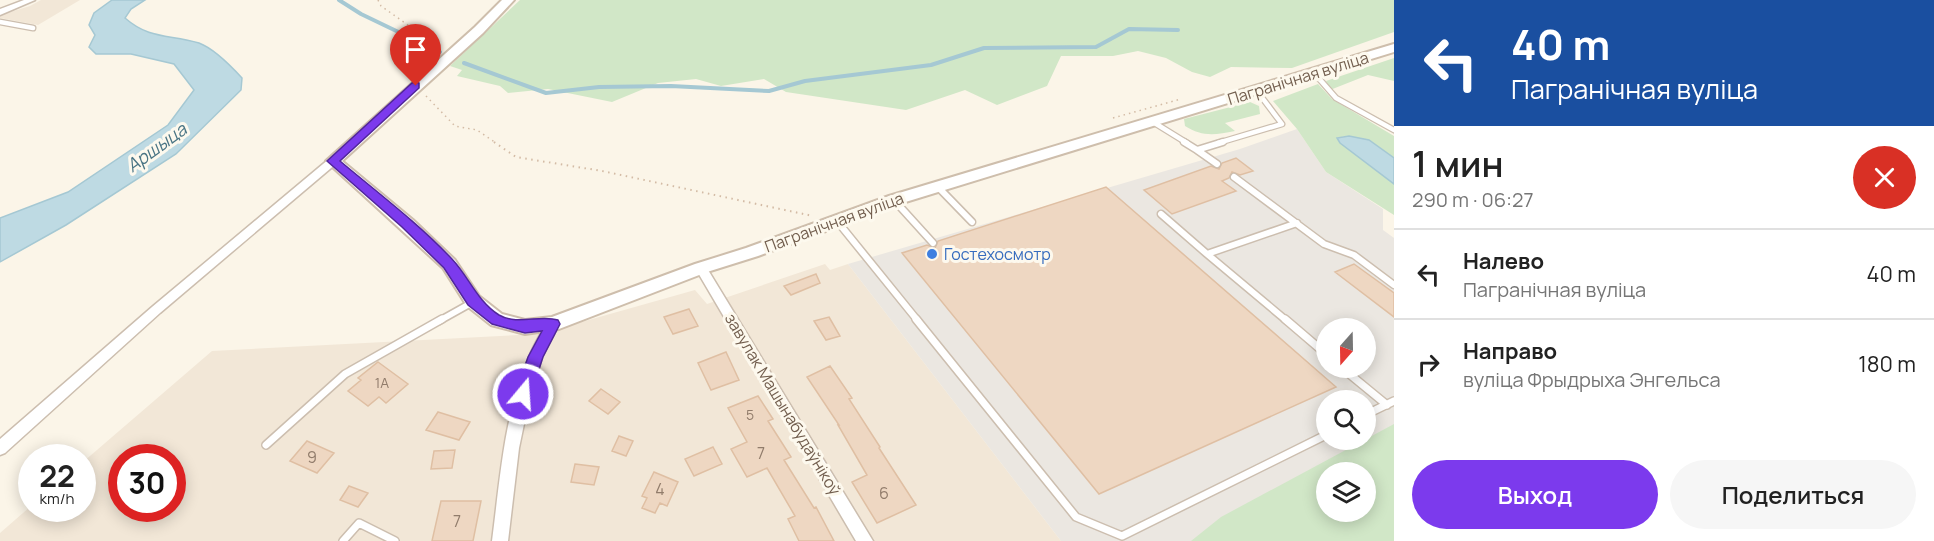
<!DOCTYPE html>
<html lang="ru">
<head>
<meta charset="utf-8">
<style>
  body { margin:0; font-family:Manrope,sans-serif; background:#f6f6f6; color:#222; height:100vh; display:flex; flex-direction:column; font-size:22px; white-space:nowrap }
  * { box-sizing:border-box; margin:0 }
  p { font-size:20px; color:#767676 }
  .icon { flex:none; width:33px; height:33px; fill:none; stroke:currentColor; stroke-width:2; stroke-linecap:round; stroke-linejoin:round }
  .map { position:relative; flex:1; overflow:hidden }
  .panel { display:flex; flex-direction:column; background:#fff; width:540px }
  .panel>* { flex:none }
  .banner { background:#1a4fa0; color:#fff; overflow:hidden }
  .needle { width:39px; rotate:200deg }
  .tools { position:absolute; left:1316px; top:318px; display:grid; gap:12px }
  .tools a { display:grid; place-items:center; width:60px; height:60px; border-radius:50%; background:#fff; box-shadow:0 3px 15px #0003; font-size:30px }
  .speed { position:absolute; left:18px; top:444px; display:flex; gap:12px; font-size:30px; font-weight:700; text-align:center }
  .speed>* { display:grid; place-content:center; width:78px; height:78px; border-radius:50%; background:#fff; box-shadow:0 3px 15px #0003; line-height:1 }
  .speed small { font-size:15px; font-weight:400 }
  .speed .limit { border:9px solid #d22; background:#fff; color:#111 }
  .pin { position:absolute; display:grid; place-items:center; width:51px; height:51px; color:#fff; margin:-62px -26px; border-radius:50% 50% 50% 0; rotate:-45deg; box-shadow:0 0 6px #0007 }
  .pin .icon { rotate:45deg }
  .me { position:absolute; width:66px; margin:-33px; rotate:18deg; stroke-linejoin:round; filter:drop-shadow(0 0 4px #0008) }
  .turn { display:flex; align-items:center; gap:21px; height:126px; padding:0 18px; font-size:27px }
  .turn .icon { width:78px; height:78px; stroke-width:2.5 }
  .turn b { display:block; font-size:42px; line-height:51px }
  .round { display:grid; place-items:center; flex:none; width:63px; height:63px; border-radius:32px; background:#f6f6f6 }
  .summary { display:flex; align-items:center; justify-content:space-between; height:102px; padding:0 18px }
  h1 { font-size:36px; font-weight:600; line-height:45px }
  .cta { display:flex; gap:12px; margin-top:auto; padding:12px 18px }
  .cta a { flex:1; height:69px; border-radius:36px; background:#7c3aed; color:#fff; font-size:24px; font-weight:600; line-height:69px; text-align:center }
  .cta a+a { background:#f6f6f6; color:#222 }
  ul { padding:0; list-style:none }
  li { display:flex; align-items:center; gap:18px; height:90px; padding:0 18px; border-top:2px solid #e0e0e0 }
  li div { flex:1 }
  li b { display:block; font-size:22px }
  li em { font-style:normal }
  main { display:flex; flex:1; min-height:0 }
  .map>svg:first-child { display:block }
</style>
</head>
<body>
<main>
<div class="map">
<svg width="1394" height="541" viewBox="0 0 1394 541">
  <rect width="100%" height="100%" fill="#fbf5e8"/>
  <path fill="#f2e7d7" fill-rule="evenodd" d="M 41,0 L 80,0 L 38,25 L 0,18 L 0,15 L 30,6 Z
    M 825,264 L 830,270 L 848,264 L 1061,541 L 0,541 L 0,533 L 31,506 L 32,508 L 82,508 L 83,462 L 212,351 L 539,334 L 695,290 L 707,304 ZM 122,458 L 172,458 L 172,508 L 122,508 Z"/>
  <path fill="#ebe7e1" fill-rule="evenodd" d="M 1297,129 L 1326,172 L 1383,209 L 1383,230 L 1394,238 L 1394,435 L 1326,472 L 1222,541 L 1061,541 L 848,264 L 1240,149 ZM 1326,328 L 1365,328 L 1365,368 L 1326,368 ZM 1326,400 L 1365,400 L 1365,440 L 1326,440 Z"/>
  <path fill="#d1e7c7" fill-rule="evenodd" d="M 520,0 L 1394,0 L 1394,32 L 1292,68 L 1231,67 L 1210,77 L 1192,72 L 1166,58 L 1138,51 L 1113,56 L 1061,56 L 1047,86 L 997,105 L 965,90 L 906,110 L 786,92 L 764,79 L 721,86 L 696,79 L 658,83 L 612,102 L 548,89 L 508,93 L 500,86 L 457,76 L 462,70 L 450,66 Z
    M 1394,58 L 1394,81 L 1368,75 L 1330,90 L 1326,81 Z
    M 1318,84 L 1332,99 L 1394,136 L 1394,158 C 1376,145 1360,132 1337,138 L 1394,184 L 1394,215 L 1326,172 L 1297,129 L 1273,101 Z
    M 1250,102 L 1259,106 L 1260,114 L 1225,123 L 1235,131 C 1215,135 1202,137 1185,126 L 1184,119 Z
    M 1394,424 L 1394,541 L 1191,541 L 1221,517 ZM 1326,472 L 1365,472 L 1365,512 L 1326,512 Z"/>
  <path fill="#bedae3" stroke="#a5c8d3" stroke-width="1.5" d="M 112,0 L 145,0 L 131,9 L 125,18 C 150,40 170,34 199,43 C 215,49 231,66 242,78 L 241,90 L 176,154 L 66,225 L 0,262 L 0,218 L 68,192 L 168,125 L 194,90 L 174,64 L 131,54 L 96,54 L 89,47 L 95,35 L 89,25 L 94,13 Z
    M 1349,136 L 1369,140 L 1394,158 L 1394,184 L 1340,143 L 1337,138 Z"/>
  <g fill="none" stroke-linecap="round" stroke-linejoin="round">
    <path stroke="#a5c8d3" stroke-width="4" d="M 339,0 L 361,14 L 440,52
      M 464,63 L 546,93 L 599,87 L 671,86 L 769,91 L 805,81 L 931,65 L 984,48 L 1096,47 L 1129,29 L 1178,30"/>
  </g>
  <path fill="#eed7c2" stroke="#dfbfa3" stroke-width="1.5" d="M 1236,158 L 1253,171 L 1240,175 L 1232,172 L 1229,178 L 1222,181 L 1236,191 L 1172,214 L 1144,190 L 1211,166 L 1219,169 L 1222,163 Z
    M 1106,187 L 1336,387 L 1099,494 L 902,253 L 927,245 L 935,248 L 938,241 Z
    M 1354,264 L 1394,293 L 1394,317 L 1335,272 Z
    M 816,274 L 820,283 L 791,295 L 784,286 Z
    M 689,309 L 698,326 L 673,334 L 664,317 Z
    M 829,317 L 840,336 L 826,340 L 814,321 Z
    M 726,352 L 739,380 L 711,390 L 698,363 Z
    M 378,362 L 408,384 L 386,403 L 379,397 L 368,406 L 348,391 L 361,380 L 358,378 Z
    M 830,366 L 852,398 L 849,399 L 880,447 L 879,448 L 916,505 L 877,523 L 852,482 L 867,475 L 838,425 L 839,425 L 807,377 Z
    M 601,389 L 620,402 L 608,414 L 589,401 Z
    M 758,396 L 773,419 L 768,421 L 791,457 L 784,460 L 814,508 L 816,507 L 834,541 L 799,541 L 788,519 L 795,516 L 767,468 L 747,477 L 731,449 L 747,442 L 728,408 Z
    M 438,412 L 470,422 L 459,440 L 426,430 Z
    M 619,436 L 633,441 L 626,456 L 612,451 Z
    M 307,441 L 334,453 L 317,473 L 290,461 Z
    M 713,447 L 722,464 L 694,476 L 685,459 Z
    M 455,450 L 452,468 L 431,469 L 434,451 Z
    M 575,464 L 599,467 L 594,485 L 571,482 Z
    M 654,472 L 678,482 L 667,506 L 660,503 L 655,513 L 642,508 L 647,498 L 642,496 Z
    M 349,486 L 368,493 L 358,507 L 340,500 Z
    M 441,501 L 481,501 L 473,541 L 432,541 Z"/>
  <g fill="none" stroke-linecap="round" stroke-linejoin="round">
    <g stroke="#ccbeaf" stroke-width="7">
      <path id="lane-far2" d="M 0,22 L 33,28
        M 1315,74 L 1336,98 L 1394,130
        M 1153,122 L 1187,143
        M 1218,143 L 1282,124 L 1257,91"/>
    </g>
    <g stroke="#ccbeaf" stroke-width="9">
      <path id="lane-far1" d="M 1184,142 L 1197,150 L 1223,142
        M 1197,150 L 1217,164
        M 1234,177 L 1324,244 L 1354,255 L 1394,285
        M 938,187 L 972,222
        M 894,200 L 933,243
        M 1161,214 L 1207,254
        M 837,221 L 918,321
        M 439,321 L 473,302
        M 1287,321 L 1207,254 L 1297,223"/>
    </g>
    <g stroke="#ccbeaf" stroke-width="10">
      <path id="lane" d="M 916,319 L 1076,517 L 1122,536 L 1326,435
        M 1285,319 L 1326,354
        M 1342,368 L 1387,405
        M 1365,415 L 1394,401
        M 266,445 L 345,374 L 442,319
        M 343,541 L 359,523 L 395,541"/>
    </g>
    <g stroke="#ccbeaf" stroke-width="3">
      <path id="street" d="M 24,0 L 35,0 L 0,15 L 0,9 Z
        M 333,158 L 338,161 L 337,163 L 160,313 L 5,453 L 0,455 L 0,439 L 152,307 L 329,159 Z
        M 701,264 L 705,265 L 873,541 L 856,541 L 697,271 L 695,268 L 697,265 Z
        M 553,319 L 558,320 L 559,324 L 542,357 L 529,400 L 519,448 L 508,541 L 492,541 C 500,480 504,414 529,357 C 534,344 542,332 548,320 Z"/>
    </g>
    <g stroke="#cebeac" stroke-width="4">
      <path id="secondary" d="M 502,0 L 514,0 L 483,33 L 342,161 L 413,220 L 455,260 L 479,296 L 502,314 L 525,320 L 552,317 L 695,264 L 746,248 L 889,196 L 1394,44 L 1394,52 L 899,204 L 758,256 L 707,272 L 559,329 L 525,334 L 491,325 L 467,306 L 443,268 L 326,161 L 475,27 Z"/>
    </g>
    <path stroke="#d3bba5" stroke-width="1.5" stroke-dasharray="1.5 4" stroke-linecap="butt" d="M 378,0 L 381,6 L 442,49
      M 426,96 L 455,126 L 477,130 L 496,143
      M 1113,118 L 1181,99"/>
    <path stroke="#d3bba5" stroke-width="2" stroke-dasharray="1.5 4.5" stroke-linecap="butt" d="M 494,142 L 516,157 L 602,171 L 813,216"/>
    <use href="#lane-far2" stroke="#fff" stroke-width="4.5"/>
    <use href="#lane-far1" stroke="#fff" stroke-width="6"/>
    <use href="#lane" stroke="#fff" stroke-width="7"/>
    <use href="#street" fill="#fff" fill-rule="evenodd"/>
    <use href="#secondary" fill="#fff" fill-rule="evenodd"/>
  </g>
  <path fill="#7c3aed" stroke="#51269a" stroke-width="1.5" d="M 416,82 L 419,83 L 419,88 L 340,161 C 378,193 418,223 452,259 C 469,277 477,301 499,315 C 518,326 540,314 558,320 L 560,324 L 543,357 L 531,394 L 529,398 L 523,400 L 518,398 L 515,394 L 528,357 L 542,331 L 525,333 L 492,324 L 468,305 L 444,268 L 402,227 L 327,161 L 412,83 Z"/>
  <circle fill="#3f7fe0" stroke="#fdf9ee" stroke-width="2" cx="932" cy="254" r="6"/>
  <g text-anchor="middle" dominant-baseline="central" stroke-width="6" stroke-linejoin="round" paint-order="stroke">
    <g font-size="14" fill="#917c6b">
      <text x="382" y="382">1А</text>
      <text x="750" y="414">5</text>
    </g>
    <g font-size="16" fill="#725e4e" stroke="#fdf9ee">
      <text transform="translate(1298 78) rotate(-17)">Пагранічная вуліца</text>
      <text transform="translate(834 222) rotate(-20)">Пагранічная вуліца</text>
      <text transform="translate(783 404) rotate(59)">завулак Машынабудаўнікоў</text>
    </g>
    <g font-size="16" fill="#366cbe" stroke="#fdf9ee" text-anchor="start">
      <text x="944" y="254">Гостехосмотр</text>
    </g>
    <g font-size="16" fill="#917c6b">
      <text x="761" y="453">7</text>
      <text x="312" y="457">9</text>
      <text x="660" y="489">4</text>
      <text x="884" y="493">6</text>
      <text x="457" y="521">7</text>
    </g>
    <g font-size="18" font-style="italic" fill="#497484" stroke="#fdf9ee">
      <text transform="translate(156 147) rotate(-36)">Аршыца</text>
    </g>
  </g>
</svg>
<div class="tools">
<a><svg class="needle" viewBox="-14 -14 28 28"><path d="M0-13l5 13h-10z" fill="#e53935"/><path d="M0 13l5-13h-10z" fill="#767676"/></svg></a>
<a><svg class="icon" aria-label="search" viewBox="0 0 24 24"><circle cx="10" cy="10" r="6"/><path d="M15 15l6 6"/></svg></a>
<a><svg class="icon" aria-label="layers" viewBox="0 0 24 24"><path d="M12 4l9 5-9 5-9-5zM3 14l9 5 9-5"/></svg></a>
</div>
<div class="speed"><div>22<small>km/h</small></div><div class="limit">30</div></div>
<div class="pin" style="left:416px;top:86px;background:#d93025"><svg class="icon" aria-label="arrive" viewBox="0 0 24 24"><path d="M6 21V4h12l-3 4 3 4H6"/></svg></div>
<svg class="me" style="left:523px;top:394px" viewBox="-20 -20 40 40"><circle r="17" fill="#7c3aed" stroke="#fff" stroke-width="3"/><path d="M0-11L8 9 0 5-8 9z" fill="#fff"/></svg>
</div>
<section class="panel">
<div class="banner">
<div class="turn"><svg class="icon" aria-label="left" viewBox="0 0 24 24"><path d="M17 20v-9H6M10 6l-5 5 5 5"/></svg><div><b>40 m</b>Пагранічная вуліца</div></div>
</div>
<div class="summary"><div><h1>1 мин</h1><p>290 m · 06:27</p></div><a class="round" style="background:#d93025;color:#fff"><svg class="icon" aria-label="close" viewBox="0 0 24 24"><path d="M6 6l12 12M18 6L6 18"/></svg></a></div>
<ul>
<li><svg class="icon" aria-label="left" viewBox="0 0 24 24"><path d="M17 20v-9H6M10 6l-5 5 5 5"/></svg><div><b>Налево</b><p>Пагранічная вуліца</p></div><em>40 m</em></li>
<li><svg class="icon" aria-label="right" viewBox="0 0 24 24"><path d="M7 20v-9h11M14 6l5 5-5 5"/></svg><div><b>Направо</b><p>вуліца Фрыдрыха Энгельса</p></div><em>180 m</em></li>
</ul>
<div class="cta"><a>Выход</a><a>Поделиться</a></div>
</section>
</main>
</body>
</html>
